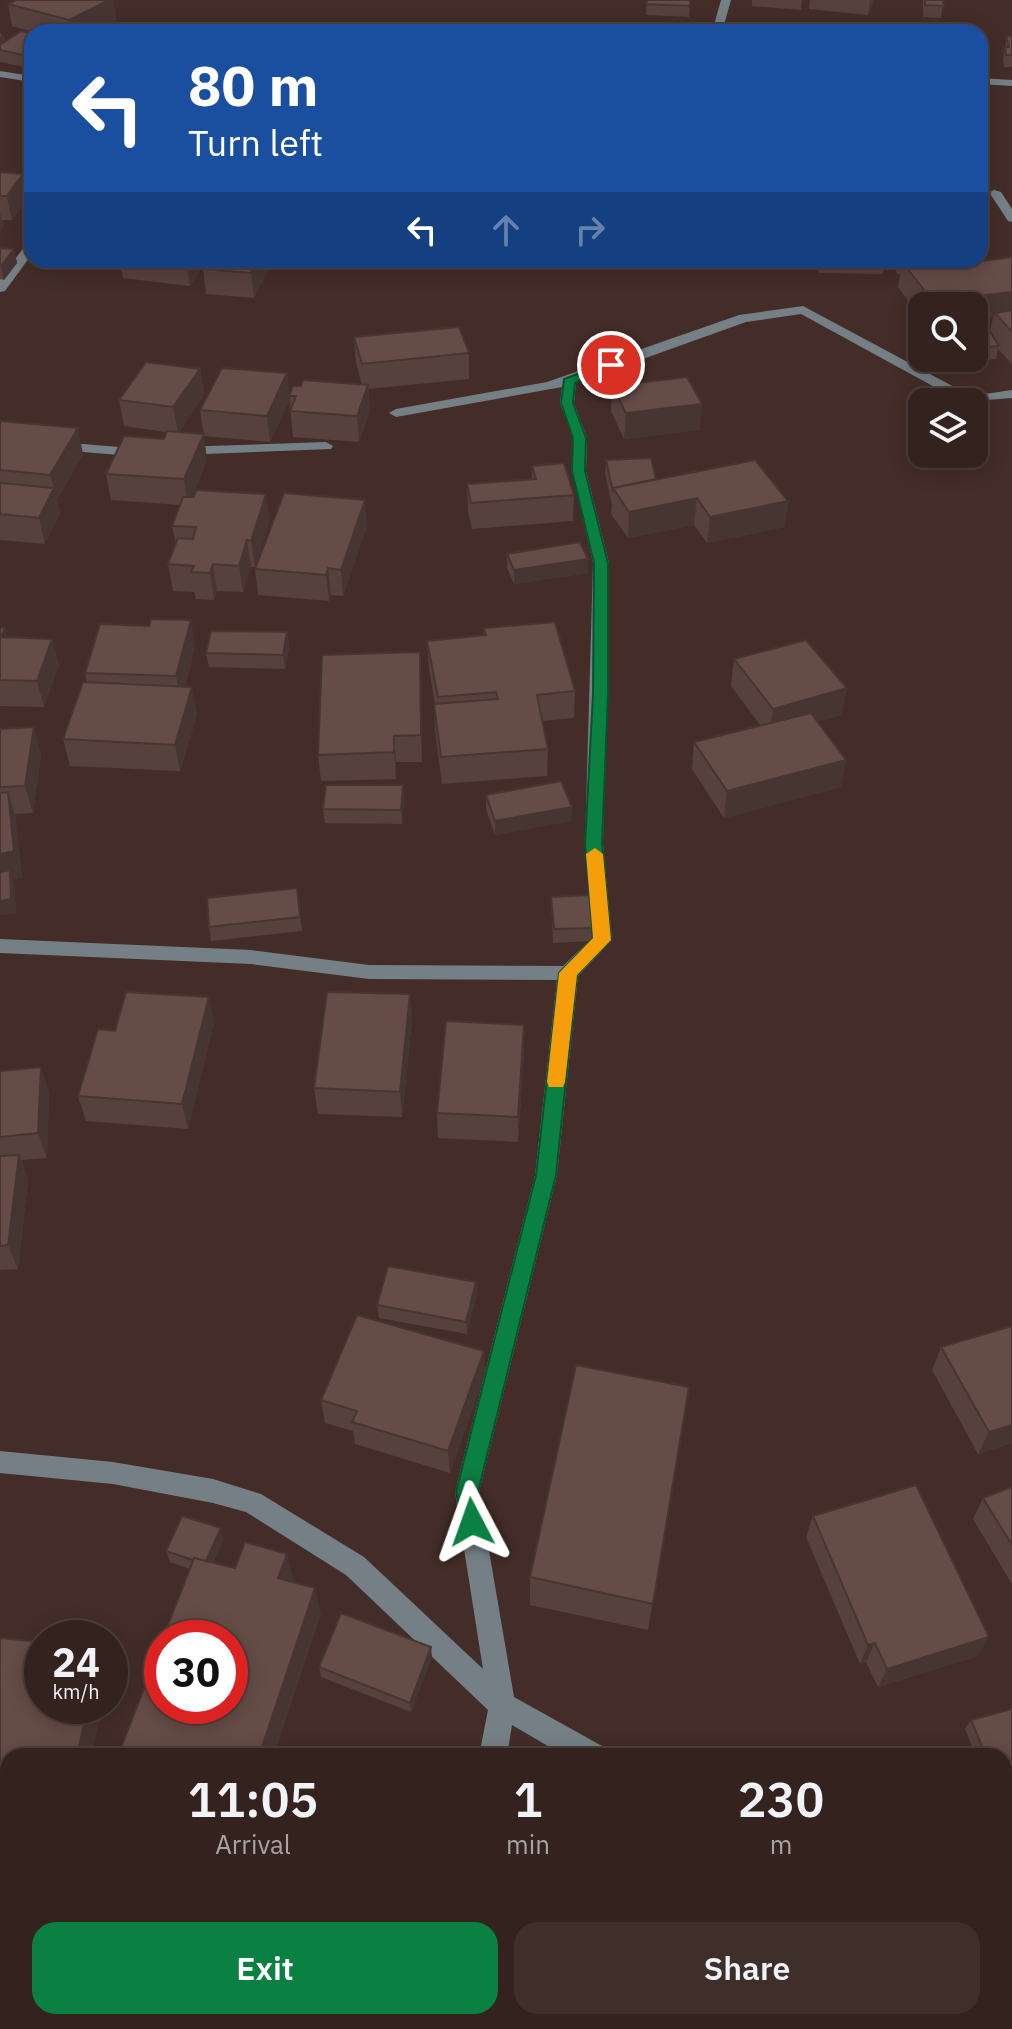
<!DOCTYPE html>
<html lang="en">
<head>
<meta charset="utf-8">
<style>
  body { margin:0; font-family:"IBM Plex Sans",sans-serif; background:#3e2f2b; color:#f1f3f6; height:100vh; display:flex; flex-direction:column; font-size:30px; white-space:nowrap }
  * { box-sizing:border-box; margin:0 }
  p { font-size:26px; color:#a9a4a4 }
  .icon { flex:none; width:44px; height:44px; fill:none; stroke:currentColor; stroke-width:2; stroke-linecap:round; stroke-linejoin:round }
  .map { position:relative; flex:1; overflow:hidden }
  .panel { position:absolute; left:0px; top:1748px; width:1012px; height:282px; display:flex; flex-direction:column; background:#33221e; border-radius:24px 24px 0 0; box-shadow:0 4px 20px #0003,0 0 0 2px #4e3f3c }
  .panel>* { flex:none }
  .banner { position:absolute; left:24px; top:24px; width:964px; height:244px; border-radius:24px; box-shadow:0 4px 20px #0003,0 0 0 2px #4e3f3c; background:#1a4fa0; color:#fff; overflow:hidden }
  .tools { position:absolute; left:908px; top:292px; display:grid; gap:16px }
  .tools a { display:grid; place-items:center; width:80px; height:80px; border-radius:16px; background:#33221e; box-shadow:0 4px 20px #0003,0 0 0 2px #4e3f3c; font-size:40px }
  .speed { position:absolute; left:24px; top:1620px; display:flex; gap:16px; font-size:40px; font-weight:700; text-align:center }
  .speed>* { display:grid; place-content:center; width:104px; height:104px; border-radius:50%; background:#33221e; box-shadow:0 4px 20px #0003,0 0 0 2px #4e3f3c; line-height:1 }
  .speed small { font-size:20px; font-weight:400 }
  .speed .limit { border:12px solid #d22; background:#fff; color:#111 }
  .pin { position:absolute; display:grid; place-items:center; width:68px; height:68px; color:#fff; margin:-34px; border:4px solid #fff; border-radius:50%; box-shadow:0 2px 8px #0007 }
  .me { position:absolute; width:88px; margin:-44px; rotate:356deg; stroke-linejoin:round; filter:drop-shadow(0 0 6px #0008) }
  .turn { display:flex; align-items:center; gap:28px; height:168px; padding:0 32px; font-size:36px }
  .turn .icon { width:104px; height:104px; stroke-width:2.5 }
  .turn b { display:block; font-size:56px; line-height:68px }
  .lanes { display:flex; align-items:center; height:76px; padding:0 32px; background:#0003; justify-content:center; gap:40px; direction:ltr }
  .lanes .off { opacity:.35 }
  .eta { display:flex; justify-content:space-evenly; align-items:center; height:136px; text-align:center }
  .eta b { font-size:48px; font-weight:600; line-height:56px }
  .cta { display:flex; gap:16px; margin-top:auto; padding:16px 32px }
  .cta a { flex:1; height:92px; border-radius:24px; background:#0b8043; color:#fff; font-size:32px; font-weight:600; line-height:92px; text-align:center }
  .cta a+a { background:#3e2f2b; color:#f1f3f6 }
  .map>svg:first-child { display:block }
</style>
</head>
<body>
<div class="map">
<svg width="1012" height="2029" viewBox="0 0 1012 2029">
  <rect width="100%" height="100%" fill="#442d28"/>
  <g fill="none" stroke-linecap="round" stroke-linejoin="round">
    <path fill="#748085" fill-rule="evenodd" d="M 721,0 L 731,0 L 722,32 L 712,32 Z
      M 0,71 L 32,76 L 32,82 L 0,77 Z
      M 980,78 L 1012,80 L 1012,86 L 980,84 Z
      M 991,189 L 1001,192 L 1012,209 L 1012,222 L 1008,221 L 989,192 Z
      M 32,241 L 32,254 L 5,291 L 0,292 L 0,279 L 28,242 Z
      M 803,306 L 971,396 L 1012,390 L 1012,398 L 962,402 L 801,314 L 746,322 L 576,383 L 574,403 L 587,438 L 586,471 L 609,563 L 603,844 L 612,940 L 578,976 L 557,1175 L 479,1492 L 514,1697 L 602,1746 L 606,1756 L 565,1756 L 512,1725 L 507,1756 L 479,1756 L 488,1710 L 346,1575 L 246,1512 L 213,1503 L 113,1484 L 0,1473 L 0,1451 L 113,1462 L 213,1479 L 261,1494 L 364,1557 L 483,1669 L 455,1492 L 535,1175 L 557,980 L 369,979 L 251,964 L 0,953 L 0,939 L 251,950 L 369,965 L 563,966 L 592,938 L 585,844 L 593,563 L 572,471 L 573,438 L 560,403 L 562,387 L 396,417 L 389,413 L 396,409 L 547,382 L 739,315 Z
      M 0,437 L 143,449 L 150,453 L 143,457 L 0,445 Z
      M 326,442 L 333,446 L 331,449 L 179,455 L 172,451 L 179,447 Z
      M 1004,1815 L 1012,1815 L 1012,1843 L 1004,1843 Z
      M 432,2022 L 462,2022 L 461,2029 L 431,2029 Z"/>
  </g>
  <path fill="#57413d" d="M 16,0 L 113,0 L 116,20 L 94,32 L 33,32 L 12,26 L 8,4 Z
    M 647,0 L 690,0 L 689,17 L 646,15 Z
    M 752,0 L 802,0 L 801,10 L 752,6 Z
    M 810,0 L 874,0 L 868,15 L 809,9 Z
    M 923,0 L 943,0 L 941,18 L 923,17 Z
    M 0,33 L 6,41 L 32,33 L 30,68 L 0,62 Z
    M 1007,36 L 1012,36 L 1012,67 L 1004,67 L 1003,59 Z
    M 0,172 L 29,198 L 12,220 L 2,220 L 3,226 L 0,232 Z
    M 980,175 L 992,190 L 986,214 L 980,215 Z
    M 0,248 L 14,249 L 17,263 L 4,280 L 0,279 Z
    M 1012,257 L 1012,364 L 998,349 L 996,359 L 961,362 L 958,358 L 974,358 L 974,326 L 990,332 L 993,318 L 974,306 L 922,306 L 922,319 L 898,287 L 900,274 L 897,274 L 893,263 L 885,263 L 883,274 L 819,273 L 816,260 L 935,260 L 941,267 Z
    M 117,260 L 207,260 L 190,286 L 123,278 L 121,268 L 118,268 Z
    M 203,269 L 268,270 L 254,298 L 206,294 Z
    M 354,337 L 469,353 L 469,379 L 368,389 L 370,411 L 359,442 L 293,437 L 289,396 L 301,386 L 362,385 L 356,363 Z
    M 200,369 L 204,395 L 179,432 L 207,460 L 192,497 L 270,520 L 255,567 L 251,567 L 243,592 L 217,591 L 214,600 L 196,599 L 194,592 L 173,591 L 168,564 L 176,544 L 172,526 L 180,505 L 111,500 L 106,474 L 164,439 L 166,432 L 124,426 L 119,400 Z
    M 287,373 L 290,399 L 270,442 L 204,436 L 200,410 Z
    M 612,386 L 700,430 L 624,439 L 611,411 Z
    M 0,421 L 83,454 L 57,500 L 60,514 L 45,544 L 0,540 Z
    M 606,460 L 656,479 L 788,501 L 784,527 L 707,543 L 694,525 L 628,538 L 611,514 L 612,505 L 605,474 Z
    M 532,466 L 574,495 L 573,521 L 472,529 L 468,511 L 467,484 L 532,479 Z
    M 367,526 L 343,596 L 331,595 L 329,601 L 258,595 L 255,569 Z
    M 507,554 L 588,559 L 588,573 L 514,584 L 507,568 Z
    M 0,628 L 8,638 L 52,639 L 59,665 L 44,707 L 0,706 Z
    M 484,628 L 575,691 L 574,718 L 542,721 L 548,749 L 547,776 L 442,784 L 435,730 L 434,704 L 435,704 L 429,668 L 427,641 L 484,636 Z
    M 287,632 L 289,647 L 285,669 L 209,667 L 206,653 Z
    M 195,646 L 185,687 L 197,714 L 180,771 L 70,766 L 63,739 L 87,682 L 85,673 Z
    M 734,659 L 842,715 L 817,721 L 846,760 L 841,787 L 724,818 L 692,769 L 694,742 L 761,726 L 731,686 Z
    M 421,679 L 422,762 L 396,762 L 396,779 L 321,781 L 318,755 Z
    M 0,729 L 41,754 L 33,813 L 15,814 L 22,878 L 13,879 L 14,884 L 16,913 L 0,915 Z
    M 486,795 L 572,807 L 571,821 L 495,835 L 486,809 Z
    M 404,799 L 402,824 L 325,823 L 323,809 Z
    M 297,888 L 302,931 L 211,941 L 209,927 Z
    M 551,897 L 594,928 L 593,941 L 553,943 Z
    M 209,997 L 214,1023 L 188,1129 L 86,1121 L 78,1096 Z
    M 412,1020 L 402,1117 L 318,1114 L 314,1088 Z
    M 524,1051 L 518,1142 L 438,1138 L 437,1113 Z
    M 0,1071 L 49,1092 L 47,1158 L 21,1160 L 28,1180 L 18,1269 L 0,1270 Z
    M 477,1295 L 467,1334 L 379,1318 L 377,1305 Z
    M 941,1347 L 1012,1443 L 978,1454 L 932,1370 Z
    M 484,1351 L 485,1374 L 450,1473 L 355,1444 L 353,1431 L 325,1423 L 321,1400 Z
    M 689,1387 L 648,1630 L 530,1605 L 530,1577 Z
    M 1012,1487 L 1012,1584 L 973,1519 L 983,1498 Z
    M 813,1516 L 978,1656 L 878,1687 L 866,1662 L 860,1664 L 806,1537 Z
    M 224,1539 L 213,1563 L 294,1582 L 321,1615 L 170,1562 L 166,1551 Z
    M 0,1638 L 42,1706 L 102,1706 L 91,1756 L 8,1756 L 8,1783 L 0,1782 Z
    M 432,1657 L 411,1712 L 321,1677 L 319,1667 Z
    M 1012,1709 L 1012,1776 L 1004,1778 L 1004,1756 L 976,1756 L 965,1729 L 971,1720 Z
    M 0,1796 L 8,1797 L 8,1995 L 0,1993 Z
    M 869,2022 L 1004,2022 L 1008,2029 L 863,2029 Z"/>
  <path fill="#473532" d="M 109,0 L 113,0 L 116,20 L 94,32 L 71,32 L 69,20 Z
    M 870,0 L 874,0 L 868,15 Z
    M 4,34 L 7,46 L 0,50 L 0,37 Z
    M 32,53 L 32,67 L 30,68 L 28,56 Z
    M 23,174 L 29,198 L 12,220 L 7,196 Z
    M 0,212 L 3,226 L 0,232 Z
    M 14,249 L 17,263 L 4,280 L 1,266 Z
    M 187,260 L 207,260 L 190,286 L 186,261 Z
    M 258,260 L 267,260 L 268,270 L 254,298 L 251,273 Z
    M 1012,292 L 1012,316 L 995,313 L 993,318 L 974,321 L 974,306 L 932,306 L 933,301 Z
    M 200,369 L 204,395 L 178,433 L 173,407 Z
    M 287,373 L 290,399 L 270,442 L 267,416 Z
    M 368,385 L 370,411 L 359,442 L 357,416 Z
    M 702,404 L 700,430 L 624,439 L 626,413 Z
    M 78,428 L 83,454 L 57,500 L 60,514 L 45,544 L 39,518 L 54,488 L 50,475 Z
    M 204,434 L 207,460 L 188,506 L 184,479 Z
    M 266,494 L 270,520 L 255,567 L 251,541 Z
    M 697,498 L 694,525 L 628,538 L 629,512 Z
    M 365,500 L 367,526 L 343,596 L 341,570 Z
    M 788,501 L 784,527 L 707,543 L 710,517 Z
    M 247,540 L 251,567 L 243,592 L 239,566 Z
    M 588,559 L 588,573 L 514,584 L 514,570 Z
    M 213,564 L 217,591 L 214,600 L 210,573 Z
    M 328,568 L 331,595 L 329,601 L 326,575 Z
    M 191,620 L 195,646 L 181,702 L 176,676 Z
    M 5,628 L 12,655 L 1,637 Z
    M 287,632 L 289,647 L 285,669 L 283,655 Z
    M 52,639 L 59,665 L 44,707 L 37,681 Z
    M 420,652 L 421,679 L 422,762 L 421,735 Z
    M 192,687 L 197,714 L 180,771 L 175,745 Z
    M 847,688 L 842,715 L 769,735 L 773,709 Z
    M 34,727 L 41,754 L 33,813 L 25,786 Z
    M 394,736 L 396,762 L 396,779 L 394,752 Z
    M 846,760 L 841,787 L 724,818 L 727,791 Z
    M 403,785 L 404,799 L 402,824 L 401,810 Z
    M 8,792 L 16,818 L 22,878 L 13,879 L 14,884 L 16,913 L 0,915 L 0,854 Z
    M 572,807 L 571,821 L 495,835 L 495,821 Z
    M 410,994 L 412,1020 L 402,1117 L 400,1092 Z
    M 209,997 L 214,1023 L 188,1129 L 182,1104 Z
    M 524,1025 L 524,1051 L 518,1142 L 518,1117 Z
    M 41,1067 L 49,1092 L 47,1158 L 38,1133 Z
    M 19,1155 L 28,1180 L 18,1269 L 8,1245 Z
    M 476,1282 L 477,1295 L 467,1334 L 466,1322 Z
    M 484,1351 L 485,1374 L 450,1473 L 448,1451 Z
    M 1012,1425 L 1012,1443 L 978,1454 L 989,1432 Z
    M 221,1528 L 224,1539 L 208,1575 L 204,1564 Z
    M 287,1554 L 294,1582 L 285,1606 L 278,1578 Z
    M 315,1588 L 321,1615 L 274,1756 L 259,1756 Z
    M 989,1637 L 978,1656 L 878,1687 L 887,1669 Z
    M 875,1643 L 866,1662 L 860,1664 L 868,1645 Z
    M 431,1647 L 432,1657 L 411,1712 L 410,1703 Z
    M 88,1706 L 102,1706 L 91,1756 L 77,1756 Z
    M 1012,1769 L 1012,1776 L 1004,1778 L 1004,1771 Z
    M 8,1958 L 8,1992 L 0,1984 Z
    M 381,2022 L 389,2022 L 387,2029 L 380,2029 Z"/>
  <path fill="#654c47" stroke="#473532" stroke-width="2" d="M 16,0 L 109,0 L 69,20 L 8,4 Z
    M 647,0 L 690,0 L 690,6 L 646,4 Z
    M 925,0 L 943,0 L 944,6 L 925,5 Z
    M 21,31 L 32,33 L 32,53 L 28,56 L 0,50 L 0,45 Z
    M 1007,36 L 1012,36 L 1012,55 L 1006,55 L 1005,47 L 1009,47 Z
    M 0,172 L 23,174 L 7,196 L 0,196 Z
    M 980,175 L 992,190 L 980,191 Z
    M 0,248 L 14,249 L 1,266 L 0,266 Z
    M 1012,257 L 1012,292 L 933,301 L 902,262 L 935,260 L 941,267 Z
    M 208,260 L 258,260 L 251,273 L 203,269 Z
    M 1012,310 L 1012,332 L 995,313 Z
    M 986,325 L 999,346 L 974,348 L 974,326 Z
    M 459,327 L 469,353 L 362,364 L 354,337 Z
    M 146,362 L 200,369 L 173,407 L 119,400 Z
    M 222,368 L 287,373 L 267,416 L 200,410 Z
    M 687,377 L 702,404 L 626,413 L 612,386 Z
    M 303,380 L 368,385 L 357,416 L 290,411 L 296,396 L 289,396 L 293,386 L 301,386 Z
    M 0,421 L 78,428 L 50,475 L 0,470 Z
    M 167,431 L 204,434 L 184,479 L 106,474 L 124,436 L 164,439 Z
    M 651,458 L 656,479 L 613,488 L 613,492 L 606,460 Z
    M 755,460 L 788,501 L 710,517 L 697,498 L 629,512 L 613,488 Z
    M 564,463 L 574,495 L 471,503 L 467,484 L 536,479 L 532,466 Z
    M 0,483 L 54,488 L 39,518 L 0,514 Z
    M 196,490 L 266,494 L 251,541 L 247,540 L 239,566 L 213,564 L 210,573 L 191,572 L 194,566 L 168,564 L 178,538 L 193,539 L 196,527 L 172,526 L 183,497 L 194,497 Z
    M 284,493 L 365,500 L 341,570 L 328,568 L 326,575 L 255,569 Z
    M 580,542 L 588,559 L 514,570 L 507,554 Z
    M 151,619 L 191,620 L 176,676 L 85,673 L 100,624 L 149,626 Z
    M 555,622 L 575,691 L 537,695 L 548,749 L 441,757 L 434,704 L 498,699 L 496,692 L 438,697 L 427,641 L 486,635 L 484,628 Z
    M 0,628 L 5,628 L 1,637 L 52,639 L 37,681 L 0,680 Z
    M 211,631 L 287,632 L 283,655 L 206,653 Z
    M 806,640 L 847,688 L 773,709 L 734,659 Z
    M 420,652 L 421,735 L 394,736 L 394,752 L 318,755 L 322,655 Z
    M 83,682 L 192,687 L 175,745 L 63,739 Z
    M 811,713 L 846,760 L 727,791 L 694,742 Z
    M 34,727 L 25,786 L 0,787 L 0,729 Z
    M 561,781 L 572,807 L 495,821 L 486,795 Z
    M 326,785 L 403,785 L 401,810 L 323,809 Z
    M 8,792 L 14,851 L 0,854 L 0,793 Z
    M 10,870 L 11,899 L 0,901 L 0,872 Z
    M 297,888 L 300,917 L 209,927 L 207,898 Z
    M 590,895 L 594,928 L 554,929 L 551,897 Z
    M 126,992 L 209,997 L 182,1104 L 78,1096 L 98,1029 L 115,1031 Z
    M 327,992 L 410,994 L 400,1092 L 314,1088 Z
    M 446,1021 L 524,1025 L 518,1117 L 437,1113 Z
    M 41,1067 L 38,1133 L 0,1137 L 0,1071 Z
    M 19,1155 L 8,1245 L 0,1246 L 0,1156 Z
    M 388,1266 L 476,1282 L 466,1322 L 377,1305 Z
    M 357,1315 L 484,1351 L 448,1451 L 352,1422 L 357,1411 L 321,1400 Z
    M 1012,1326 L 1012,1425 L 989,1432 L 941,1347 Z
    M 576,1365 L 689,1387 L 653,1604 L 530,1577 Z
    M 916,1485 L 989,1637 L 887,1669 L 875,1643 L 868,1645 L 813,1516 Z
    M 1012,1487 L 1012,1545 L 983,1498 Z
    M 182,1516 L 221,1528 L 206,1561 L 194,1558 L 193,1560 L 166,1551 Z
    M 245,1542 L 287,1554 L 278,1578 L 315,1588 L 259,1756 L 118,1756 L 162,1641 L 162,1706 L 230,1706 L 230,1638 L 163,1638 L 194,1558 L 235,1568 Z
    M 341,1613 L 431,1647 L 410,1703 L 319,1667 Z
    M 0,1638 L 42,1642 L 42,1706 L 88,1706 L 77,1756 L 8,1756 L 8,1768 L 0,1767 Z
    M 1012,1709 L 1012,1769 L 1004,1771 L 1004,1756 L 986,1756 L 971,1720 Z
    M 0,1796 L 8,1797 L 8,1958 L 0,1982 Z
    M 1004,2012 L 1008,2029 L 874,2029 L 873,2022 L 1004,2022 Z
    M 213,2022 L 381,2022 L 380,2029 L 212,2029 Z"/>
  <path fill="#0b8043" stroke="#07532c" stroke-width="2" d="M 607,363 L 618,365 L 575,383 L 573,403 L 586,438 L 585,471 L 608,563 L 608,694 L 602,844 L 611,940 L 577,975 L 556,1175 L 478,1492 L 483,1522 L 480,1530 L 472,1533 L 464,1530 L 456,1492 L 536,1175 L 559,973 L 593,938 L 585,844 L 593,694 L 594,563 L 572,471 L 573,438 L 561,403 L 564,379 Z"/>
  <path fill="#f59e0b" d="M 595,848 L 603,854 L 611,940 L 577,975 L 565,1082 L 563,1087 L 549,1087 L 547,1082 L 559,973 L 593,938 L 586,854 Z"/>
</svg>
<div class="tools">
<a><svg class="icon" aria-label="search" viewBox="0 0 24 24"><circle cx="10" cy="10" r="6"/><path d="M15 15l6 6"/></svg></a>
<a><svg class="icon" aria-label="layers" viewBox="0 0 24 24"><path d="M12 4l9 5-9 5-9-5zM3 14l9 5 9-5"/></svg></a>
</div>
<div class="speed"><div>24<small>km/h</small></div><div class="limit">30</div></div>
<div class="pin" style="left:611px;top:365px;background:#d93025"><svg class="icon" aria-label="arrive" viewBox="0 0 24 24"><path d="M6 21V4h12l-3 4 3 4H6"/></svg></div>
<svg class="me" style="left:472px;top:1522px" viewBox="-20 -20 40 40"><path d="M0-17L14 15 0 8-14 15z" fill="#0b8043" stroke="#fff" stroke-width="4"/></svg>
<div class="banner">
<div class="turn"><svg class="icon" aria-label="left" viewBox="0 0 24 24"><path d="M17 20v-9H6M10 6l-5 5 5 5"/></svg><div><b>80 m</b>Turn left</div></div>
<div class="lanes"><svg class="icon" aria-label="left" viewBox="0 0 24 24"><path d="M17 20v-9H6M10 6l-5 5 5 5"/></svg><svg class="icon off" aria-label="ahead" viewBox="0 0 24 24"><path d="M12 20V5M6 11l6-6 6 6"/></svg><svg class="icon off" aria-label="right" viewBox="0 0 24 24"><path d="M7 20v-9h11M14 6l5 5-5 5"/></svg></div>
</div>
<section class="panel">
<div class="eta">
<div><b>11:05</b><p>Arrival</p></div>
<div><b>1</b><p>min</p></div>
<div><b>230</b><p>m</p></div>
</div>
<div class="cta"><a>Exit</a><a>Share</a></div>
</section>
</div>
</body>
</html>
